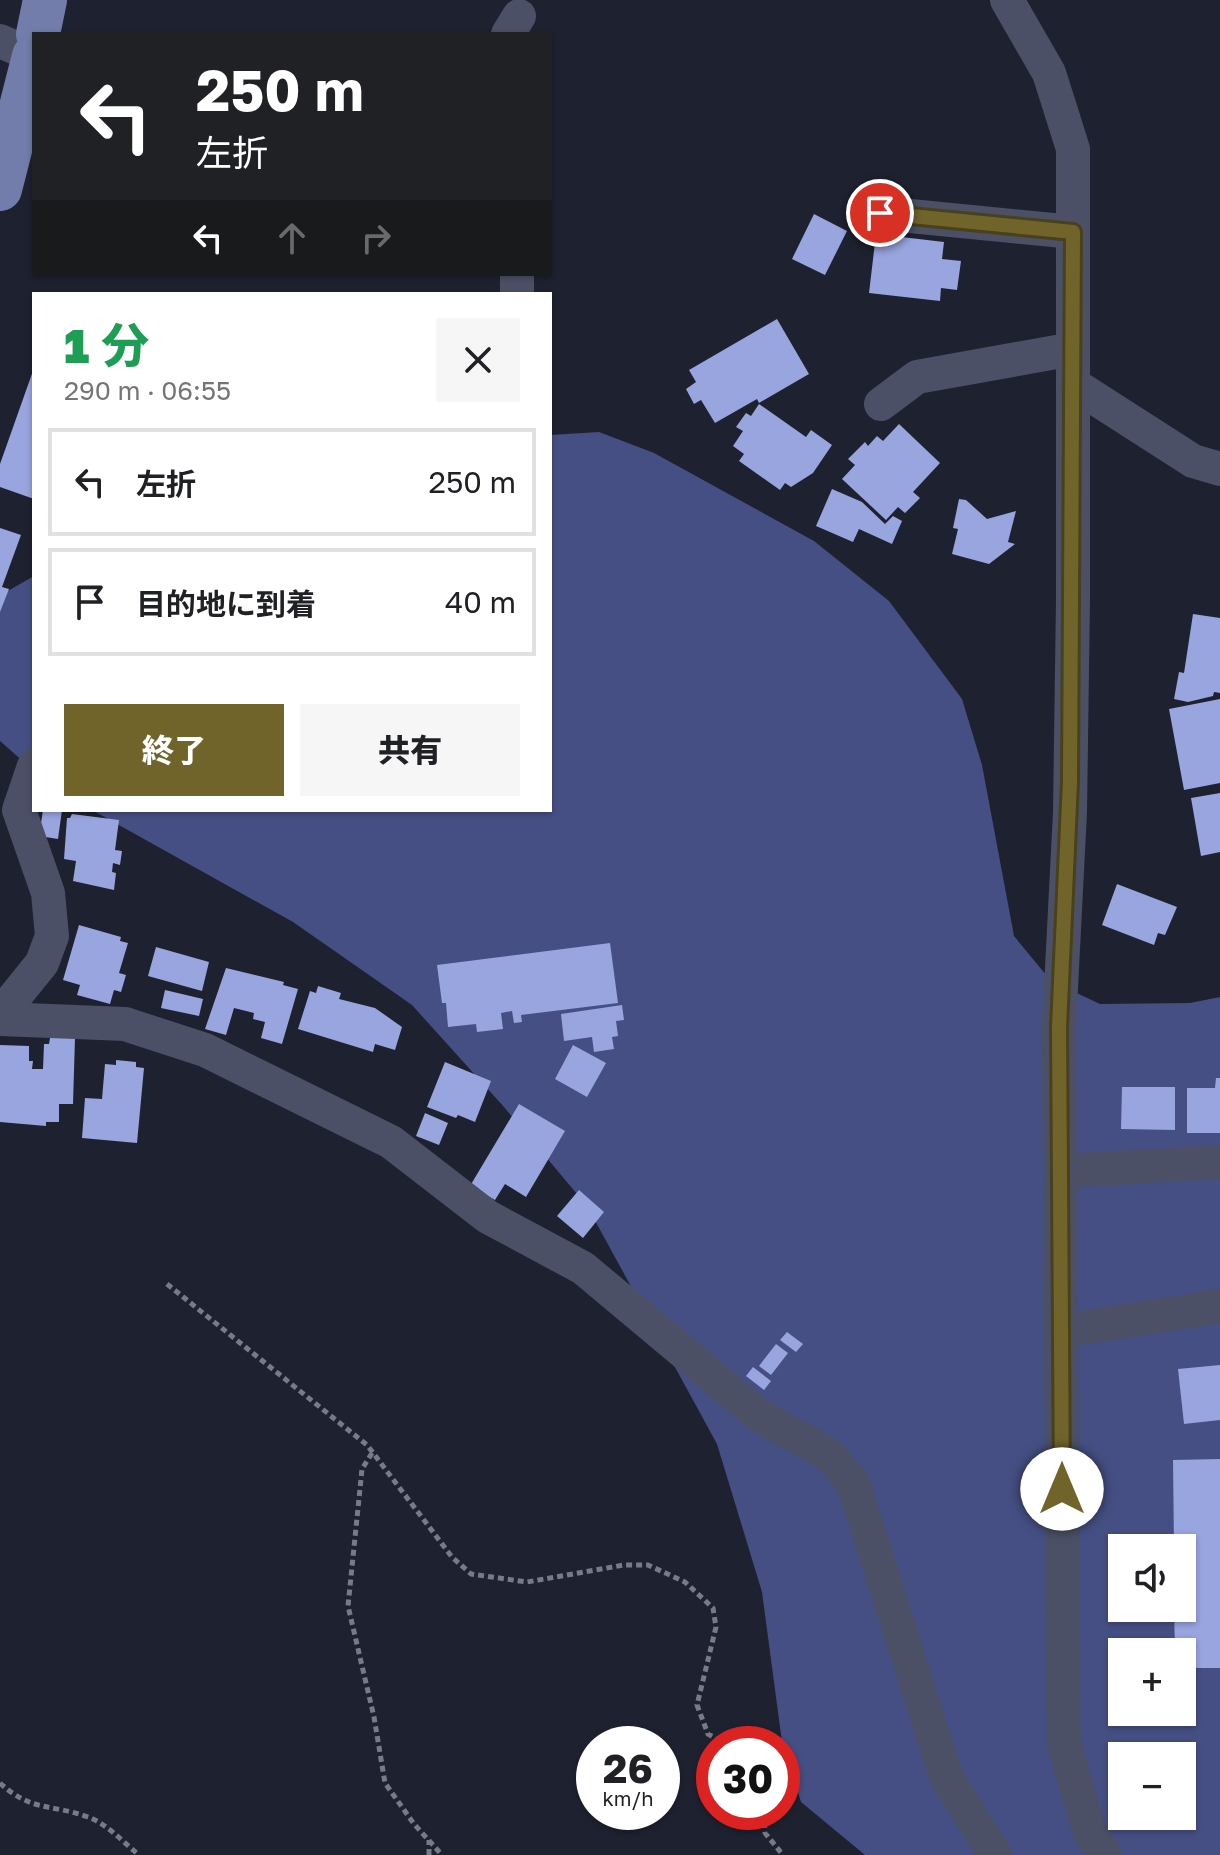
<!DOCTYPE html>
<html lang="ja">
<head>
<meta charset="utf-8">
<style>
  body { margin:0; font-family:"Golos Text","Noto Sans JP",sans-serif; background:#f6f6f6; color:#202124; height:100vh; display:flex; flex-direction:column; font-size:30px; white-space:nowrap }
  * { box-sizing:border-box; margin:0 }
  p { font-size:26px; color:#757577 }
  .icon { flex:none; width:44px; height:44px; fill:none; stroke:currentColor; stroke-width:2; stroke-linecap:round; stroke-linejoin:round }
  .map { position:relative; flex:1; overflow:hidden }
  .side { position:absolute; left:32px; top:292px; width:520px; height:520px; display:flex; flex-direction:column; background:#fff; border-radius:0px; box-shadow:0 2px 6px #0004 }
  .side>* { flex:none }
  .top-card { position:absolute; left:32px; top:32px; width:520px; height:244px; border-radius:0px; box-shadow:0 2px 6px #0004; background:#202124; color:#fff; overflow:hidden }
  .fabs { position:absolute; left:1108px; top:1534px; display:grid; gap:16px }
  .fabs a { display:grid; place-items:center; width:88px; height:88px; border-radius:0px; background:#fff; box-shadow:0 2px 6px #0004; font-size:40px }
  .speed { position:absolute; left:576px; top:1726px; display:flex; gap:16px; font-size:40px; font-weight:700; text-align:center }
  .speed>* { display:grid; place-content:center; width:104px; height:104px; border-radius:50%; background:#fff; box-shadow:0 2px 6px #0004; line-height:1 }
  .speed small { font-size:20px; font-weight:400 }
  .speed .limit { border:12px solid #d22; background:#fff; color:#111 }
  .pin { position:absolute; display:grid; place-items:center; width:68px; height:68px; color:#fff; margin:-34px; border:4px solid #fff; border-radius:50%; box-shadow:0 2px 8px #0007 }
  .me { position:absolute; width:88px; margin:-44px; rotate:0deg; stroke-linejoin:round; filter:drop-shadow(0 0 6px #0008) }
  .turn { display:flex; align-items:center; gap:28px; height:168px; padding:0 32px; font-size:36px }
  .turn .icon { width:104px; height:104px; stroke-width:2.5 }
  .turn b { display:block; font-size:56px; line-height:68px }
  .lanes { display:flex; align-items:center; height:76px; padding:0 32px; background:#0003; justify-content:center; gap:40px; direction:ltr }
  .lanes .off { opacity:.35 }
  .round { display:grid; place-items:center; flex:none; width:84px; height:84px; border-radius:0px; background:#f6f6f6 }
  .head { display:flex; align-items:center; justify-content:space-between; height:136px; padding:0 32px }
  h1 { font-size:48px; font-weight:800; line-height:60px; color:#1e9e55 }
  .primary-button { display:flex; gap:16px; margin-top:auto; padding:16px 32px }
  .primary-button a { flex:1; height:92px; border-radius:0px; background:#71642b; color:#fff; font-size:32px; font-weight:800; line-height:92px; text-align:center }
  .primary-button a+a { background:#f6f6f6; color:#202124 }
  ul { padding:0; list-style:none }
  li { display:flex; align-items:center; gap:24px; height:108px; margin:0 16px 12px; padding:0 16px; border:4px solid #e0e0e0; border-radius:0px }
  li div { flex:1 }
  li b { display:block; font-size:30px }
  li em { font-style:normal }
  .map>svg:first-child { display:block }
</style>
</head>
<body>
<div class="map">
<svg width="1220" height="1855" viewBox="0 0 1220 1855">
  <rect width="100%" height="100%" fill="#1e212f"/>
  <path fill="#454f83" fill-rule="evenodd" d="M 599,432 L 654,453 L 814,541 L 889,601 L 962,699 L 982,765 L 1014,936 L 1051,981 L 1100,1004 L 1190,1003 L 1220,997 L 1220,1855 L 865,1855 L 801,1802 L 782,1742 L 762,1592 L 717,1444 L 587,1206 L 504,1107 L 412,1005 L 293,922 L 92,810 L 550,810 L 550,435 ZM 1122,1548 L 1182,1548 L 1182,1608 L 1122,1608 ZM 1122,1652 L 1182,1652 L 1182,1712 L 1122,1712 ZM 1122,1756 L 1182,1756 L 1182,1816 L 1122,1816 Z
    M 34,576 L 34,771 L 0,741 L 0,603 L 6,592 Z"/>
  <path fill="#98a5df" d="M 814,214 L 847,231 L 825,275 L 792,259 Z
    M 876,234 L 944,242 L 942,259 L 961,261 L 957,290 L 941,288 L 940,301 L 869,293 Z
    M 777,319 L 809,374 L 759,403 L 757,399 L 715,423 L 701,400 L 694,404 L 686,389 L 696,382 L 689,370 Z
    M 34,368 L 34,499 L 0,487 L 0,464 Z
    M 759,404 L 806,437 L 811,430 L 832,445 L 813,473 L 791,487 L 785,483 L 780,490 L 739,461 L 744,454 L 733,446 L 743,431 L 736,427 L 746,413 L 751,416 Z
    M 899,424 L 940,463 L 913,492 L 920,498 L 905,513 L 898,507 L 886,520 L 842,479 L 855,465 L 848,459 L 865,442 L 868,446 L 877,436 L 883,441 Z
    M 832,489 L 862,502 L 885,524 L 893,516 L 902,521 L 892,544 L 859,529 L 853,542 L 816,526 Z
    M 959,499 L 966,500 L 987,519 L 1016,511 L 1008,542 L 1015,544 L 989,564 L 952,554 L 958,529 L 953,528 Z
    M 0,528 L 21,535 L 2,587 L 9,589 L 0,612 Z
    M 1193,614 L 1220,618 L 1220,693 L 1214,692 L 1213,696 L 1188,702 L 1174,699 L 1179,672 L 1184,673 Z
    M 1220,699 L 1220,783 L 1184,790 L 1169,709 Z
    M 1220,793 L 1220,852 L 1201,856 L 1191,798 Z
    M 43,810 L 62,810 L 58,839 L 39,836 Z
    M 72,814 L 119,820 L 115,850 L 122,851 L 120,865 L 113,863 L 112,872 L 116,873 L 114,890 L 73,881 L 76,861 L 64,859 L 67,818 L 70,818 Z
    M 1117,884 L 1177,907 L 1165,935 L 1158,933 L 1154,945 L 1102,925 Z
    M 79,925 L 121,937 L 120,941 L 128,943 L 119,973 L 126,975 L 121,992 L 114,990 L 110,1004 L 77,995 L 80,985 L 63,980 Z
    M 610,943 L 618,1003 L 521,1015 L 522,1022 L 514,1023 L 512,1011 L 501,1013 L 503,1029 L 477,1032 L 476,1024 L 448,1027 L 446,1003 L 442,1003 L 437,965 Z
    M 156,947 L 209,962 L 202,991 L 148,976 Z
    M 226,968 L 284,982 L 283,985 L 298,989 L 282,1044 L 261,1038 L 265,1022 L 253,1019 L 254,1013 L 234,1008 L 226,1035 L 205,1029 Z
    M 318,986 L 341,993 L 339,999 L 375,1008 L 402,1027 L 395,1050 L 375,1044 L 373,1052 L 298,1029 L 310,991 L 316,993 Z
    M 165,990 L 203,999 L 199,1016 L 161,1008 Z
    M 622,1005 L 624,1020 L 616,1021 L 618,1036 L 612,1037 L 614,1049 L 594,1052 L 592,1037 L 564,1041 L 561,1014 Z
    M 50,1038 L 75,1038 L 73,1104 L 59,1104 L 59,1122 L 46,1122 L 46,1126 L 0,1122 L 0,1045 L 29,1046 L 29,1061 L 33,1061 L 32,1069 L 43,1069 L 44,1044 L 49,1044 Z
    M 573,1045 L 606,1063 L 587,1097 L 555,1079 Z
    M 116,1060 L 136,1062 L 136,1067 L 144,1068 L 137,1143 L 82,1138 L 85,1098 L 102,1099 L 105,1064 L 116,1065 Z
    M 445,1062 L 491,1081 L 475,1122 L 458,1115 L 456,1118 L 427,1107 Z
    M 1216,1078 L 1220,1078 L 1220,1133 L 1187,1133 L 1187,1088 L 1215,1088 Z
    M 1122,1087 L 1175,1087 L 1175,1130 L 1121,1129 Z
    M 519,1104 L 565,1131 L 526,1197 L 505,1184 L 495,1200 L 470,1186 Z
    M 425,1113 L 448,1123 L 439,1145 L 416,1136 Z
    M 579,1190 L 604,1212 L 583,1238 L 557,1216 Z
    M 787,1332 L 803,1344 L 796,1352 L 780,1340 Z
    M 776,1344 L 788,1353 L 771,1375 L 759,1366 Z
    M 1220,1365 L 1220,1420 L 1184,1424 L 1178,1369 Z
    M 753,1367 L 771,1381 L 764,1390 L 746,1376 Z
    M 1220,1459 L 1220,1668 L 1182,1668 L 1182,1652 L 1175,1652 L 1174,1608 L 1182,1608 L 1182,1548 L 1174,1548 L 1173,1460 Z"/>
  <g fill="none" stroke-linecap="round" stroke-linejoin="round">
    <path stroke="#787b87" stroke-width="5" stroke-dasharray="6 4" stroke-linecap="butt" d="M 167,1284 L 367,1445 L 452,1557 L 471,1574 L 527,1582 L 624,1565 L 648,1565 L 685,1582 L 713,1608 L 716,1627 L 697,1705 L 708,1734 L 726,1744
      M 372,1453 L 362,1469 L 348,1606 L 374,1717 L 385,1783 L 414,1824 L 442,1855
      M 0,1783 C 31,1812 53,1804 88,1817 C 106,1823 124,1843 139,1855
      M 764,1812 L 765,1833 L 783,1855
      M 429,1855 L 429,1840"/>
    <path stroke="#4b5067" stroke-width="34" d="M 1007,0 L 1049,73 L 1073,149 L 1073,599 L 1070,812 L 1059,1027 L 1064,1744 L 1090,1833 L 1105,1855
      M 508,34 L 519,16
      M 0,41 L 34,56
      M 880,213 L 1073,232
      M 517,294 L 517,274
      M 1073,384 L 1193,461 L 1220,469
      M 881,404 L 917,377 L 1073,349
      M 0,1015 L 42,963 L 52,936 L 48,893 L 19,810 L 34,766
      M 0,1019 L 125,1024 L 205,1050 L 391,1142 L 488,1217 L 583,1268 L 760,1416 L 828,1454 L 853,1483 L 946,1776 L 995,1855
      M 1060,1171 L 1220,1162
      M 1061,1331 L 1220,1306"/>
    <path stroke="#737dac" stroke-width="44" d="M 38,34 L 45,0
      M 0,189 L 34,56"/>
  </g>
  <g fill="none" stroke-linecap="round" stroke-linejoin="round">
    <g stroke="#49411c" stroke-width="20">
      <path id="route" d="M 880,213 L 1073,232 L 1070,781 L 1059,1027 L 1062,1489"/>
    </g>
    <use href="#route" stroke="#71642b" stroke-width="14"/>
  </g>
</svg>
<div class="fabs">
<a><svg class="icon" aria-label="sound" viewBox="0 0 24 24"><path d="M4 9h4l5-4v14l-5-4H4zM17 9q2 3 0 6"/></svg></a>
<a>+</a>
<a>−</a>
</div>
<div class="speed"><div>26<small>km/h</small></div><div class="limit">30</div></div>
<div class="pin" style="left:880px;top:213px;background:#d93025"><svg class="icon" aria-label="arrive" viewBox="0 0 24 24"><path d="M6 21V4h12l-3 4 3 4H6"/></svg></div>
<svg class="me" style="left:1062px;top:1489px" viewBox="-20 -20 40 40"><circle r="19" fill="#fff"/><path d="M0-13L10 11 0 6-10 11z" fill="#71642b"/></svg>
<div class="top-card">
<div class="turn"><svg class="icon" aria-label="left" viewBox="0 0 24 24"><path d="M17 20v-9H6M10 6l-5 5 5 5"/></svg><div><b>250 m</b>左折</div></div>
<div class="lanes"><svg class="icon" aria-label="left" viewBox="0 0 24 24"><path d="M17 20v-9H6M10 6l-5 5 5 5"/></svg><svg class="icon off" aria-label="ahead" viewBox="0 0 24 24"><path d="M12 20V5M6 11l6-6 6 6"/></svg><svg class="icon off" aria-label="right" viewBox="0 0 24 24"><path d="M7 20v-9h11M14 6l5 5-5 5"/></svg></div>
</div>
<section class="side">
<div class="head"><div><h1>1 分</h1><p>290 m · 06:55</p></div><a class="round"><svg class="icon" aria-label="close" viewBox="0 0 24 24"><path d="M6 6l12 12M18 6L6 18"/></svg></a></div>
<ul>
<li><svg class="icon" aria-label="left" viewBox="0 0 24 24"><path d="M17 20v-9H6M10 6l-5 5 5 5"/></svg><div><b>左折</b></div><em>250 m</em></li>
<li><svg class="icon" aria-label="arrive" viewBox="0 0 24 24"><path d="M6 21V4h12l-3 4 3 4H6"/></svg><div><b>目的地に到着</b></div><em>40 m</em></li>
</ul>
<div class="primary-button"><a>終了</a><a>共有</a></div>
</section>
</div>
</body>
</html>
